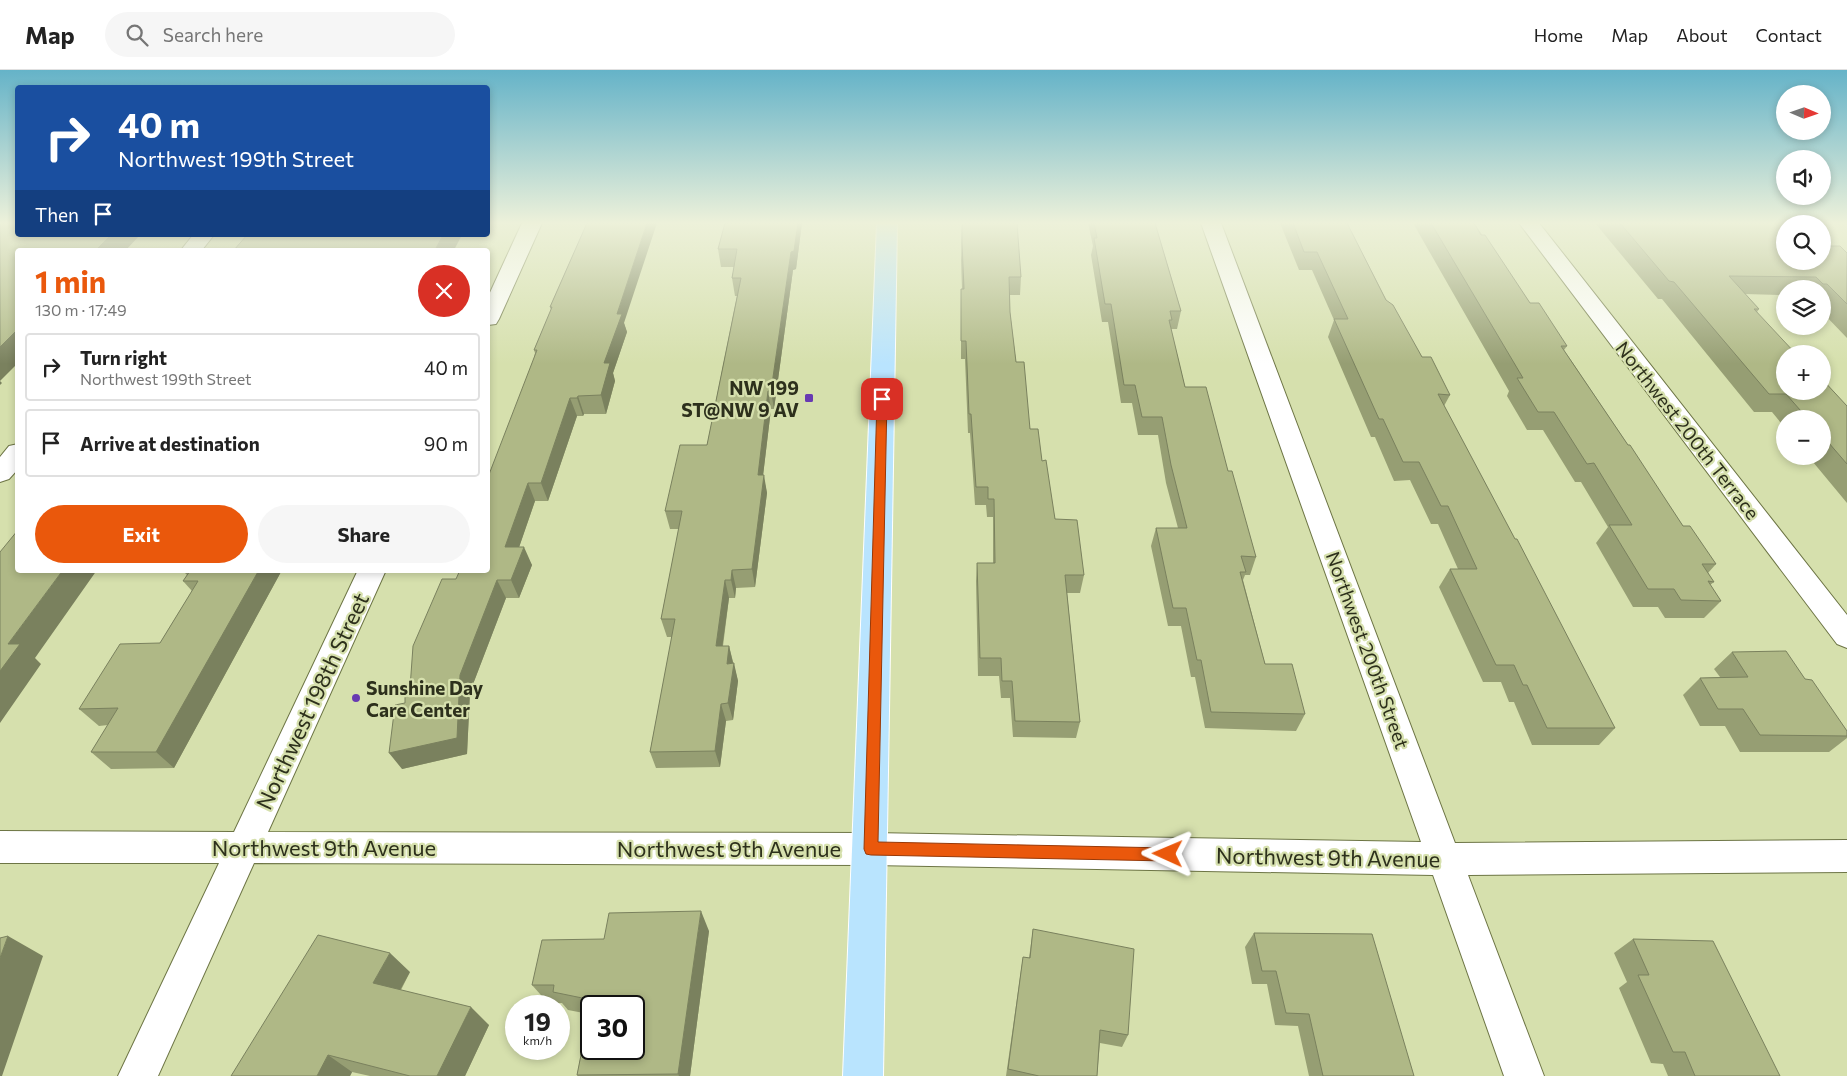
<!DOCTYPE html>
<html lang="en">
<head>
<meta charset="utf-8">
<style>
  body { margin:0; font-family:Commissioner,sans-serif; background:#f6f6f6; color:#222; height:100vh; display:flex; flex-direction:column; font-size:19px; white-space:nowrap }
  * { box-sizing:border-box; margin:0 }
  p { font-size:16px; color:#767676 }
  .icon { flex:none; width:28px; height:28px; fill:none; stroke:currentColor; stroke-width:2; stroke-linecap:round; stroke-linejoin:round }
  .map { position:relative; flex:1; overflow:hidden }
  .side { position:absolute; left:15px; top:178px; width:475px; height:325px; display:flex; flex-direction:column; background:#fff; border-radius:5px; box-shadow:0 2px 8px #0003 }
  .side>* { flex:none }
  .top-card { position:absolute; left:15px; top:15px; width:475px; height:152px; border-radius:5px; box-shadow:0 2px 8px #0003; background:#1a4fa0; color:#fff; overflow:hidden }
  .needle { width:32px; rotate:92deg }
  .buttons { position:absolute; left:1776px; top:15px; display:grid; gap:10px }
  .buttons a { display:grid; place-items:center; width:55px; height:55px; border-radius:50%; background:#fff; box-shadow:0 2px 8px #0003; font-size:25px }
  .speed { position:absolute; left:505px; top:925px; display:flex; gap:10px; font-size:25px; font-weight:700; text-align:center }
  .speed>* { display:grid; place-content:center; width:65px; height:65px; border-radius:50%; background:#fff; box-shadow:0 2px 8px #0003; line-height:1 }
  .speed small { font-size:12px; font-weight:400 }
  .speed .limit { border:2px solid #111; border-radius:8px; background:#fff; color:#111 }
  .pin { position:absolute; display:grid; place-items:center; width:42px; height:42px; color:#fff; margin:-21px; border-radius:10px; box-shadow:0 2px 8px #0006 }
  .me { position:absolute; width:55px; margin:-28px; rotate:271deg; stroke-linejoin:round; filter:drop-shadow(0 0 4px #0008) }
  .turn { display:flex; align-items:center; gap:18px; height:105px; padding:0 20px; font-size:22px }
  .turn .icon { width:65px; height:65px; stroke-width:2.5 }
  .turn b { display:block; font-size:35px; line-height:42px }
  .then { display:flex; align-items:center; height:48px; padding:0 20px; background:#0003; gap:10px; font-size:19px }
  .round { display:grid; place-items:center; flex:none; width:52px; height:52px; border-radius:26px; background:#f6f6f6 }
  .head { display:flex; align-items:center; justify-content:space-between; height:85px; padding:0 20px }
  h1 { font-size:30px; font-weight:700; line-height:38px; color:#ea580c }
  .action { display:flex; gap:10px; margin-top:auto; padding:10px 20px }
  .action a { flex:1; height:58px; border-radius:30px; background:#ea580c; color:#fff; font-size:20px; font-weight:700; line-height:58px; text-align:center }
  .action a+a { background:#f6f6f6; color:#222 }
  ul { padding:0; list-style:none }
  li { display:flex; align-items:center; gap:15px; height:68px; margin:0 10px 8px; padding:0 10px; border:2px solid #e0e0e0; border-radius:5px }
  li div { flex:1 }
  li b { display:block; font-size:19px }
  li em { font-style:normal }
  header { display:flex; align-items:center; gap:30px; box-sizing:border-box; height:70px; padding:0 25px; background:#fff; border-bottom:1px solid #e0e0e0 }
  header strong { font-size:24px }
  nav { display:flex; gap:28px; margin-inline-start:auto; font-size:18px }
  .search { width:350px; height:45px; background:#f6f6f6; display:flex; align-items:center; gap:12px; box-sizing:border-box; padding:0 18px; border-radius:28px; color:#767676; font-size:19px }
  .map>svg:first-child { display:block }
</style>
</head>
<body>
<header>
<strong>Map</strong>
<div class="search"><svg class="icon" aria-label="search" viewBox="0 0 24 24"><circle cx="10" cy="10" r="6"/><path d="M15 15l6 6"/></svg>Search here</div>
<nav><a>Home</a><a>Map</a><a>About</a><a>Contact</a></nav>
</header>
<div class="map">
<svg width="1847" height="1006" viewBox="0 0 1847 1006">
  <rect width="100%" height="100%" fill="#d6e0ad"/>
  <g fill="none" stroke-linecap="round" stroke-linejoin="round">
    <g stroke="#6d7545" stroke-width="2">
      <path id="minor" d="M 522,153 L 542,153 L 499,249 L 496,254 L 488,255 L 488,227 Z
        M 1201,153 L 1221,153 L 1455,773 L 1847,770 L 1847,802 L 1468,805 L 1544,1006 L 1504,1006 L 1433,805 L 871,795 L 254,793 L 158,1006 L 118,1006 L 219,793 L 0,793 L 0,761 L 234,762 L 358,500 L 386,500 L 268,762 L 871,763 L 1421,772 Z
        M 1519,153 L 1539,153 L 1847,545 L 1847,578 L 1837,574 Z
        M 193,165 L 214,165 L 202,180 L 181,180 Z
        M 18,374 L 18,399 L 9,409 L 0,412 L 0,387 L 9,376 Z"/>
    </g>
    <g stroke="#fff" stroke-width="2">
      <path id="major" d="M 877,153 L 897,153 L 883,1006 L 843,1006 Z"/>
    </g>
    <use href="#minor" fill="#fff" fill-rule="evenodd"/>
    <use href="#major" fill="#b9e4fe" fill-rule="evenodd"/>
  </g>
  <path fill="#969e73" d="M 587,153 L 624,253 L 627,262 L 613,303 L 615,311 L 606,344 L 584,344 L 583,346 L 577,346 L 548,431 L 535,431 L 519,477 L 532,495 L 519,528 L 506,528 L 470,622 L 467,684 L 402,699 L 405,633 L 456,509 L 488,500 L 535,283 L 534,280 L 551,240 L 550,237 Z
    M 725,153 L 802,153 L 796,199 L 793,200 L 774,339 L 771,339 L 763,405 L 767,423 L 755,517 L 736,518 L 735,528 L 729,528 L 723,576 L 729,576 L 738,611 L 733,650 L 726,651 L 720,697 L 656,698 L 650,682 L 672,567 L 667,567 L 661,549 L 679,459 L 670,459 L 665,441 L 707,375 L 737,226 L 735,226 L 732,208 L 734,197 L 721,197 L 718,179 Z
    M 962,153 L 1021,207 L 1020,225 L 1010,225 L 1010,242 L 1016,292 L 1030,359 L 1042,391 L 1055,449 L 1084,505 L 1080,523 L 1067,523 L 1080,652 L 1076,668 L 1013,667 L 1010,628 L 1001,628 L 999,606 L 978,606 L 976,511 L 977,493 L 993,493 L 993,447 L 987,447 L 986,435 L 975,435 L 970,363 L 968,363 L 965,289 L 961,289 L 961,219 L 962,219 L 961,190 Z
    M 1088,153 L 1155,153 L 1181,241 L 1177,259 L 1171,259 L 1185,317 L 1228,401 L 1256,487 L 1250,505 L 1245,505 L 1243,510 L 1265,594 L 1305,644 L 1296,661 L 1205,658 L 1195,607 L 1191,607 L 1181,556 L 1168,556 L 1151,476 L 1156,458 L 1178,458 L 1166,413 L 1158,365 L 1138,365 L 1132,333 L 1121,333 L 1108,252 L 1102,252 L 1091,185 L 1093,176 Z
    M 1280,153 L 1347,153 L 1386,230 L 1422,287 L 1450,325 L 1444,336 L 1615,658 L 1599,675 L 1532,675 L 1514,632 L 1509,632 L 1501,612 L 1483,612 L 1439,517 L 1450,499 L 1458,499 L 1438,454 L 1431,454 L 1410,410 L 1394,411 L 1375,367 L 1371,367 L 1328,267 L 1334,250 L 1312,200 L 1299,200 Z
    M 1413,153 L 1474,153 L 1530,233 L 1567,276 L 1564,280 L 1628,375 L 1683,456 L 1716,494 L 1708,503 L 1714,512 L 1710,515 L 1721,531 L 1704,548 L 1665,548 L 1658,537 L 1633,537 L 1596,473 L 1608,457 L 1581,412 L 1575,412 L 1543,360 L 1527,360 L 1507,326 L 1509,321 Z
    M 1595,153 L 1800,153 L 1824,176 L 1847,183 L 1847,268 L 1822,242 L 1822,219 L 1785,219 L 1785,225 L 1745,224 L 1759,239 L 1757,242 L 1785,284 L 1847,336 L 1847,433 L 1808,386 L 1822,386 L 1822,349 L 1785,349 L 1785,358 L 1772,342 L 1754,342 L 1662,229 L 1658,229 Z
    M 282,500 L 174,698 L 111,699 L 91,682 L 108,655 L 99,656 L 79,639 L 160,573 L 192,521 L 183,511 L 187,505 L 183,501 Z
    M 1732,582 L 1805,609 L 1847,661 L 1847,668 L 1829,682 L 1740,682 L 1725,656 L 1700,656 L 1683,625 L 1700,608 L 1720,607 L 1714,599 Z
    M 1033,859 L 1128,965 L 1122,977 L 1100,973 L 1097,1006 L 1006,1006 L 1021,900 L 1023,887 L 1029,888 Z
    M 709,861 L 690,1006 L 578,1006 L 577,1005 L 589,944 L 568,940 L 562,933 L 548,933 L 532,915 L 604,869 Z
    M 1254,863 L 1414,1006 L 1309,1006 L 1298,956 L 1275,955 L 1267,914 L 1252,914 L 1245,877 Z
    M 1633,869 L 1780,1006 L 1668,1006 L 1663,994 L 1651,993 L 1619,918 L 1627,912 L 1614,883 Z
    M 410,902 L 401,920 L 489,955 L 465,1006 L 370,1006 L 352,1002 L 350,1006 L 231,1006 Z"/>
  <path fill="#7a815e" d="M 647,153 L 657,153 L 624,253 L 627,262 L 613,303 L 615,311 L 606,344 L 601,325 L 604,293 L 617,244 Z
    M 798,153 L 802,153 L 796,199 L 793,200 L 774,339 L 771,321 L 791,182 Z
    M 111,165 L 140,165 L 126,180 L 96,180 Z
    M 443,165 L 462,165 L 454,180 L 435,180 Z
    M 18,259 L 18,293 L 0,311 L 2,313 L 0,315 L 0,277 Z
    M 768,321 L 771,339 L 761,423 L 758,405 Z
    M 578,326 L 584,344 L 583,346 L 577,328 Z
    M 570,328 L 577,346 L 548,431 L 541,413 Z
    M 764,405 L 767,423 L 755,517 L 752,499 Z
    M 528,413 L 535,431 L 513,495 L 505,477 Z
    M 524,477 L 532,495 L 519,528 L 511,510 Z
    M 63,500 L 97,500 L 35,588 L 41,594 L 0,653 L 0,601 L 8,574 Z
    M 259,500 L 282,500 L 174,698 L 156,682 Z
    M 732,500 L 736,518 L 735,528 L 731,510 Z
    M 497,510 L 506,528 L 470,622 L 467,684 L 402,699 L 389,683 L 460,605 Z
    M 725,510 L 729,528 L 720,593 L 716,576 Z
    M 729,576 L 733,593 L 727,594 Z
    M 734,593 L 738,611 L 733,650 L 728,633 Z
    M 721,634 L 726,651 L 720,697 L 715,681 Z
    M 701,841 L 709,861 L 690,1006 L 679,1006 L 678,1004 Z
    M 8,866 L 43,886 L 2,1006 L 0,1006 L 0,888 Z
    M 390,883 L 410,902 L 394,931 L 373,913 Z
    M 471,937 L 489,955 L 465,1006 L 437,1006 Z
    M 328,985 L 352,1002 L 350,1006 L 317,1006 Z"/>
  <path fill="#afb886" stroke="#7a815e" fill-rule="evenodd" d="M 0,153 L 18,153 L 18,165 L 111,165 L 96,180 L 18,180 L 18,259 L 0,277 Z
    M 587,153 L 647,153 L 617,244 L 622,244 L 604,293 L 610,293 L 601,325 L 578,326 L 577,328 L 570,328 L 541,413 L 528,413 L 505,477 L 524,477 L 511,510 L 497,510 L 460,605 L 457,668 L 389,683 L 395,635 L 405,633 L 405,619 L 410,618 L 413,576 L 442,509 L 456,509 L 460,500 L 488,500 L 488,407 L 537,280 L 534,280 L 552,237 L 550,237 Z
    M 725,153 L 798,153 L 794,181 L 791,182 L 771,321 L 768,321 L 758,405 L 764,405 L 752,499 L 732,500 L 731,510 L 725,510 L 716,576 L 729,576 L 727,594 L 734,593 L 728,633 L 721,634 L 715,681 L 650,682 L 675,549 L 661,549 L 682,441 L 665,441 L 680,375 L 707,375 L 741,208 L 732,208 L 737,179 L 718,179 Z
    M 962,153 L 1017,153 L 1021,207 L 1009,207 L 1010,242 L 1016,292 L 1024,292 L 1030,359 L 1038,359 L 1042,391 L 1046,390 L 1055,449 L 1077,450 L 1084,505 L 1065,505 L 1080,652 L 1015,651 L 1012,611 L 1002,611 L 1001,588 L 980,588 L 977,493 L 995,493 L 994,429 L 988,429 L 988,417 L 976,417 L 971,344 L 969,344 L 966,271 L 961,271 L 961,219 L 964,219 L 962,172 Z
    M 1094,153 L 1155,153 L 1181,241 L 1170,241 L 1172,250 L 1169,250 L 1185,317 L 1206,317 L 1228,401 L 1232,401 L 1256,487 L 1241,486 L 1246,502 L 1240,502 L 1265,594 L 1292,594 L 1305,644 L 1211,642 L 1201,590 L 1197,590 L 1186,538 L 1173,538 L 1156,458 L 1187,458 L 1171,395 L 1162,347 L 1142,347 L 1135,315 L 1124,315 L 1111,234 L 1105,234 L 1094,168 L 1097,168 Z
    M 1293,153 L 1347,153 L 1386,230 L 1393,235 L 1422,287 L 1431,287 L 1450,325 L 1438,324 L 1515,469 L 1517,469 L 1615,658 L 1547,658 L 1527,615 L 1523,615 L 1514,595 L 1496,595 L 1450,499 L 1477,499 L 1448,436 L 1441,436 L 1419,392 L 1403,392 L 1383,349 L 1379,349 L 1334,249 L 1348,249 L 1317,182 L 1304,182 Z
    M 1431,153 L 1474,153 L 1481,165 L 1485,165 L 1530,233 L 1539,233 L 1567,276 L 1561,276 L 1628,375 L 1630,375 L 1683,456 L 1690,456 L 1716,494 L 1702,494 L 1714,512 L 1708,511 L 1721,531 L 1681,530 L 1674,519 L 1648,519 L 1609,455 L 1632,455 L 1594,393 L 1587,394 L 1554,342 L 1538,342 L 1517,308 L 1523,308 Z
    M 1620,153 L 1800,153 L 1801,154 L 1785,154 L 1785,191 L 1822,191 L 1822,174 L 1824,176 L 1840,176 L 1847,183 L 1847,234 L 1827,214 L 1823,214 L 1816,207 L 1729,206 L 1759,239 L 1754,239 L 1796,284 L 1785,284 L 1785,321 L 1822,321 L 1822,309 L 1847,336 L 1847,394 L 1822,365 L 1822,349 L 1808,349 L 1786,324 L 1769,324 L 1674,212 L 1669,211 Z
    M 247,165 L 443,165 L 435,180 L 234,180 Z
    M 18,460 L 18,500 L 63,500 L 8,574 L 20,574 L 0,601 L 0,482 Z
    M 183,500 L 259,500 L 156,682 L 91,682 L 118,638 L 79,639 L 120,574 L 160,573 L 198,511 L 183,511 L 190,501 L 183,501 Z
    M 1786,581 L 1805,609 L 1812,610 L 1847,661 L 1847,666 L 1760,665 L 1743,639 L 1718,639 L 1700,608 L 1748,607 L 1732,582 Z
    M 701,841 L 678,1004 L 577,1005 L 592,930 L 553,922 L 554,915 L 532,915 L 542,870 L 604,869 L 609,843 ZM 591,936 L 634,936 L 634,979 L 591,979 Z
    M 1033,859 L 1134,879 L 1128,965 L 1100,960 L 1097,1006 L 1039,1006 L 1008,999 L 1023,887 L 1030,888 Z
    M 1254,863 L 1372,864 L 1414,1006 L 1323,1006 L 1309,944 L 1286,943 L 1276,901 L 1262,901 Z
    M 318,865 L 390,883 L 373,913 L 471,937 L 437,1006 L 410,1006 L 328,985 L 317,1006 L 231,1006 Z
    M 8,866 L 0,888 L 0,868 Z
    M 1633,869 L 1713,871 L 1780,1006 L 1695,1006 L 1685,982 L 1673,982 L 1638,905 L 1649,905 Z"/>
  <linearGradient id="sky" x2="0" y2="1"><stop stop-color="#65b3c8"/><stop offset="0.52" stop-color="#edf1da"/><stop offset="1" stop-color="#edf1da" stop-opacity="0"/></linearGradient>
  <rect width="1847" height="294" fill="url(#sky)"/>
  <path fill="#ea580c" stroke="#983908" d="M 882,326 L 887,329 L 878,772 L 1168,778 L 1172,780 L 1175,784 L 1172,789 L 1168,791 L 871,785 L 866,784 L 864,779 L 877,329 Z"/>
  <g fill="#683ab2" stroke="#d6e0ad" stroke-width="2">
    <rect x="804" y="323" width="10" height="10" rx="2.5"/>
    <circle cx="356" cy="628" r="5"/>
  </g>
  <g text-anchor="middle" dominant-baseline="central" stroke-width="4.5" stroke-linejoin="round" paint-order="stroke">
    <g font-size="19" font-weight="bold" fill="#2d301c" stroke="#d6e0ad" text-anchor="end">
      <text x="799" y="317">NW 199<tspan x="799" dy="22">ST@NW 9 AV</tspan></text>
      <text x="366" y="617" text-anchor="start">Sunshine Day<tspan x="366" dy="22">Care Center</tspan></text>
    </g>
    <g font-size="19" fill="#2d301c" stroke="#d6e0ad">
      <text transform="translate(1688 360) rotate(52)">Northwest 200th Terrace</text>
      <text transform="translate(1368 580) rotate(70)">Northwest 200th Street</text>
    </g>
    <g font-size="22" fill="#2d301c" stroke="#d6e0ad">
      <text transform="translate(312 631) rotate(-65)">Northwest 198th Street</text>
      <text x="324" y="777">Northwest 9th Avenue</text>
      <text x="729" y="778">Northwest 9th Avenue</text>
      <text transform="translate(1328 787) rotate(1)">Northwest 9th Avenue</text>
    </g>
  </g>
</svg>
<div class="buttons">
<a><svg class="needle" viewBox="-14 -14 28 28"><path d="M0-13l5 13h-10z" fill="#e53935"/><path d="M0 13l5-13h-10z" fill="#767676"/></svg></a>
<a><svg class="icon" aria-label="sound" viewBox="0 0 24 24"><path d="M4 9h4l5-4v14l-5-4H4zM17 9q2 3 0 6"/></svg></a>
<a><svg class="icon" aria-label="search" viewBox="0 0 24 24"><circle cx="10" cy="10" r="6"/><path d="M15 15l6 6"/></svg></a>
<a><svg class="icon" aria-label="layers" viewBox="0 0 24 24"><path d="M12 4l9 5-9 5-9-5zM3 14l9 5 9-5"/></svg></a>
<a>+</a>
<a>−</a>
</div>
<div class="speed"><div>19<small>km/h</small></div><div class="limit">30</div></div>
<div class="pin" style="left:882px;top:329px;background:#d93025"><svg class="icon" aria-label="arrive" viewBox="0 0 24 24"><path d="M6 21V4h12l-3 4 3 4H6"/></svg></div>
<svg class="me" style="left:1168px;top:784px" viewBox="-20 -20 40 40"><path d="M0-17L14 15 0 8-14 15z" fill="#ea580c" stroke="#fff" stroke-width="4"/></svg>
<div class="top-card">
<div class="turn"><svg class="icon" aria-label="right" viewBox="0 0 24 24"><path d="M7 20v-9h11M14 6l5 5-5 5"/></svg><div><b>40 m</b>Northwest 199th Street</div></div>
<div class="then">Then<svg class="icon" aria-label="arrive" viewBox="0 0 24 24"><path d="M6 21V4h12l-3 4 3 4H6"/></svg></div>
</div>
<section class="side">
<div class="head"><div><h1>1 min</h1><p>130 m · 17:49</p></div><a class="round" style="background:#d93025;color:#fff"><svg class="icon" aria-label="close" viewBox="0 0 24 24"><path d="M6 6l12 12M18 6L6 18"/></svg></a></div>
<ul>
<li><svg class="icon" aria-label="right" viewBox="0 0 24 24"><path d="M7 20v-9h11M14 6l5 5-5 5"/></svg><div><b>Turn right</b><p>Northwest 199th Street</p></div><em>40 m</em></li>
<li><svg class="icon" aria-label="arrive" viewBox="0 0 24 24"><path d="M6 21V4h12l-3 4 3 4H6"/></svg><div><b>Arrive at destination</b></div><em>90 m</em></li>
</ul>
<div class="action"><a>Exit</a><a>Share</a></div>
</section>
</div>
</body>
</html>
